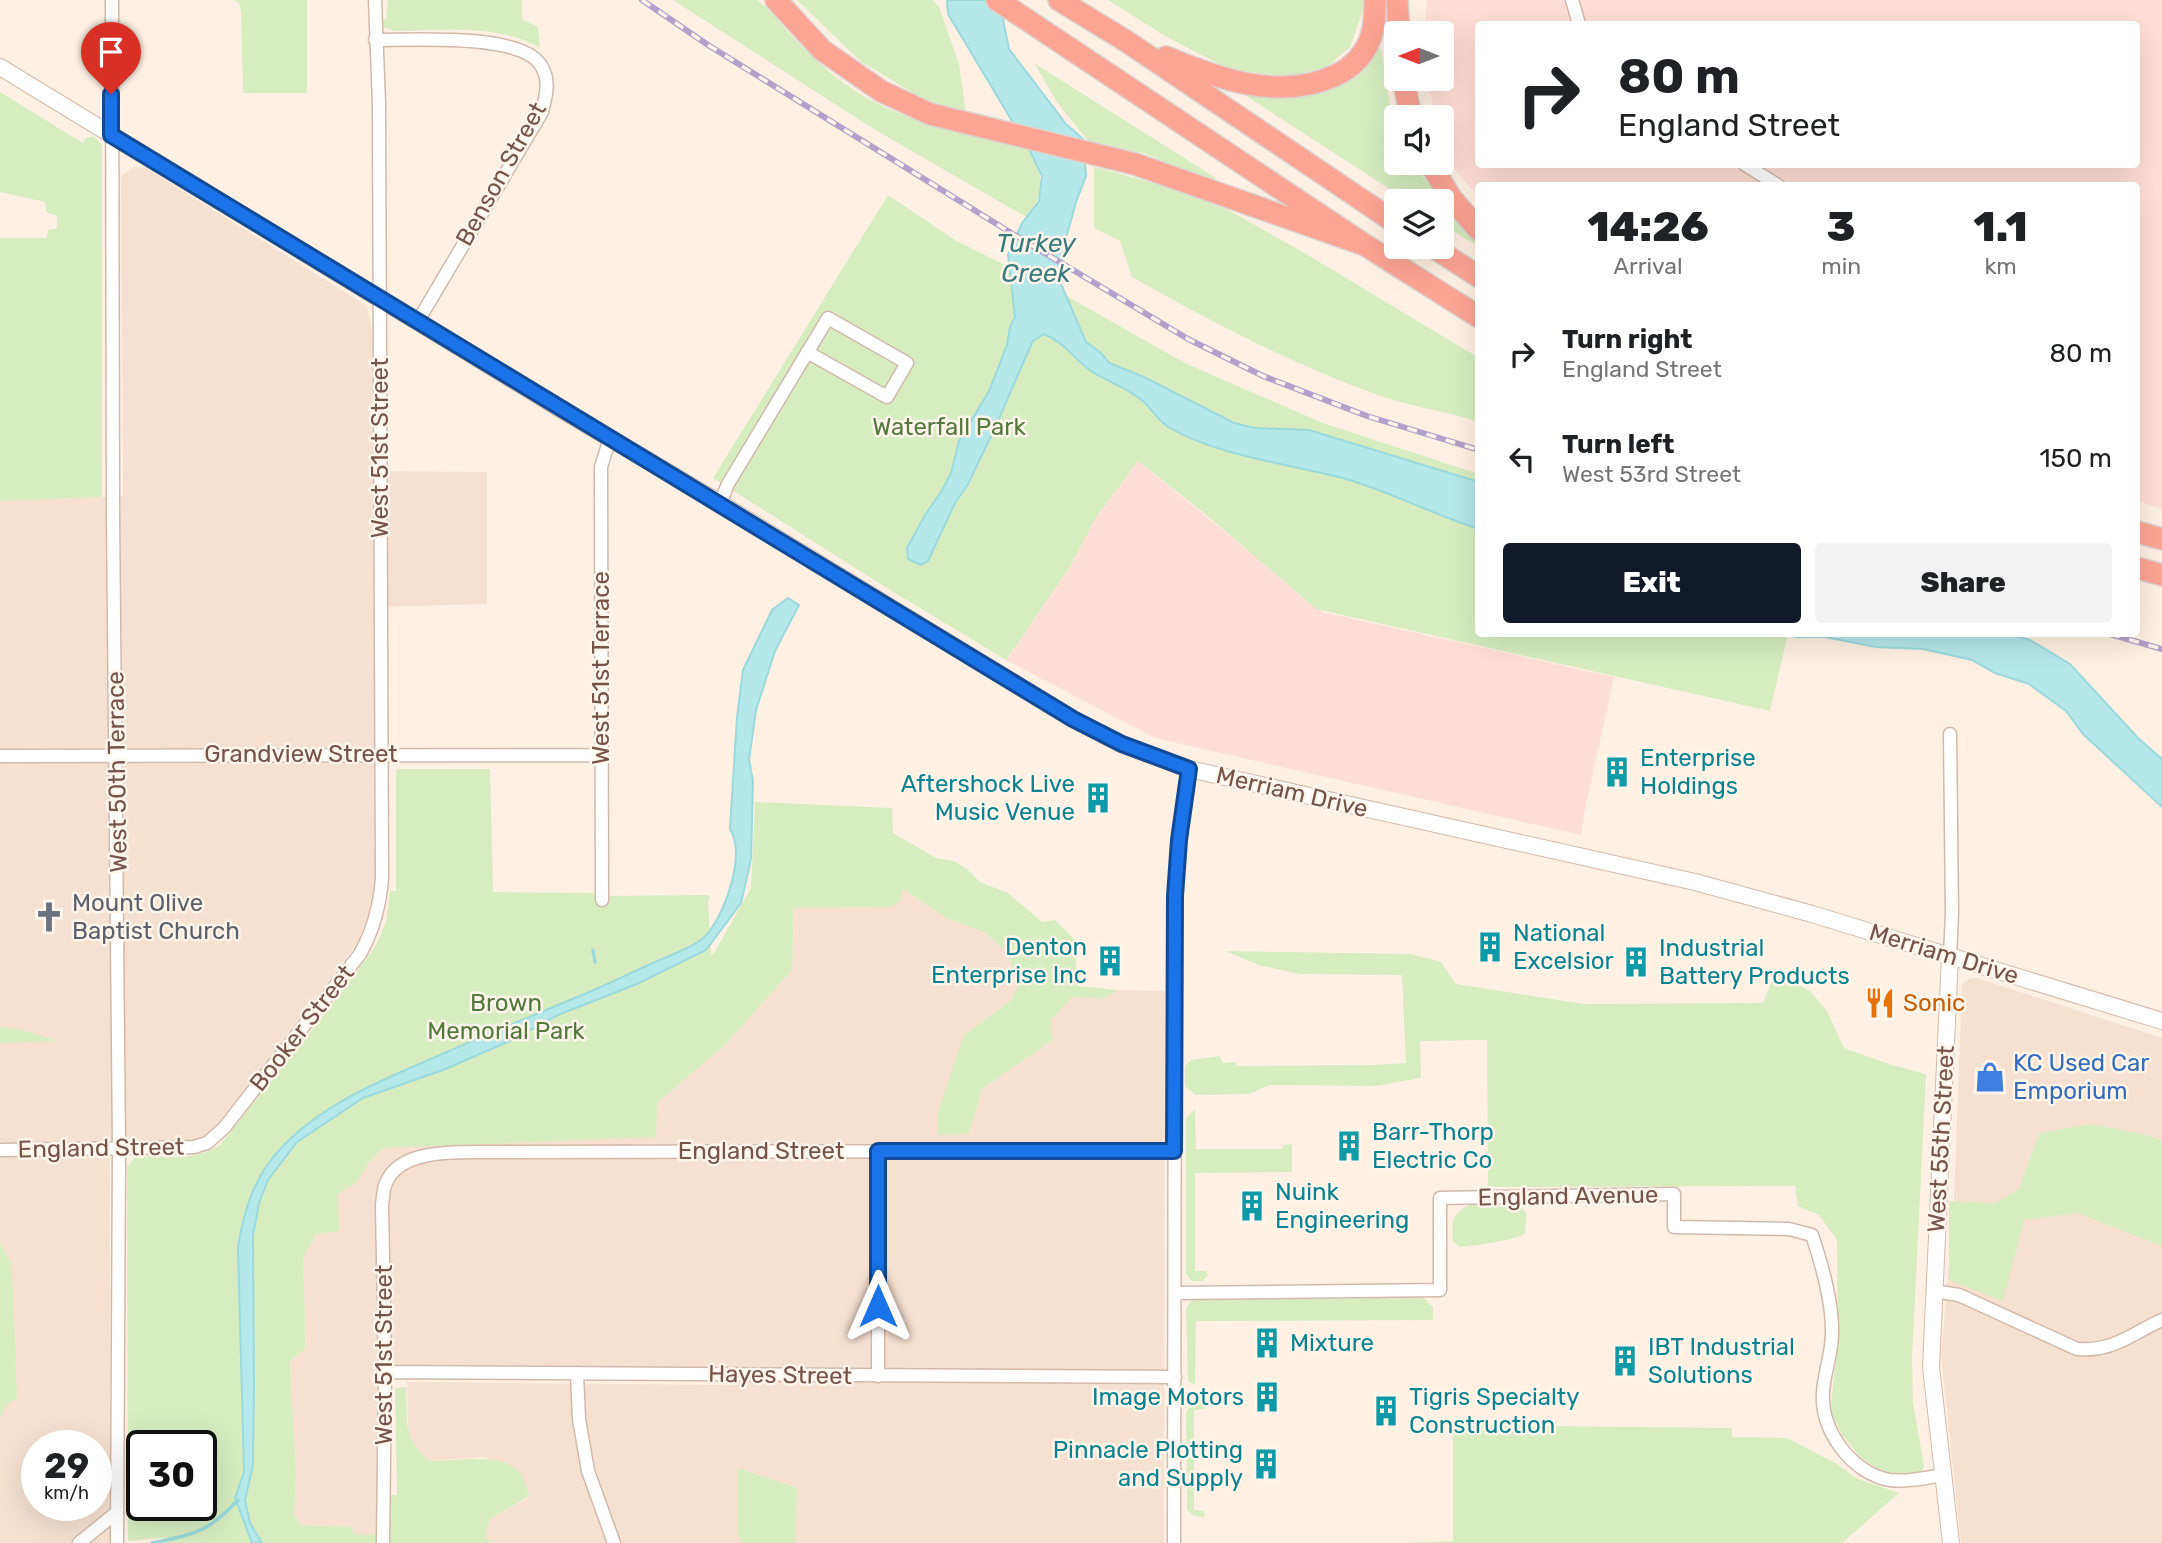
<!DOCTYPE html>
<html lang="en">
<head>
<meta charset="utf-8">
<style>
  body { margin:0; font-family:Rubik,sans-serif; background:#f2f2f2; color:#202124; height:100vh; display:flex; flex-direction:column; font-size:26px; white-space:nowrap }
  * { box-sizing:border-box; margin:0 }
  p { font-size:23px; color:#757577 }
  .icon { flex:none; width:38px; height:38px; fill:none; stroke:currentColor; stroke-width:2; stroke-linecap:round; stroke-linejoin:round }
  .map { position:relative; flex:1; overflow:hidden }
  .details { position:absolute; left:1475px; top:182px; width:665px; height:455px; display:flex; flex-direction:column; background:#fff; border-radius:7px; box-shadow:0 7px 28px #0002 }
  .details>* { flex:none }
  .guide { position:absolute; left:1475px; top:21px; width:665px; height:147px; border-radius:7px; box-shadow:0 7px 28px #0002; background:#fff; color:#202124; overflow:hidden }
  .needle { width:46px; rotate:270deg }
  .fabs { position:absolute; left:1384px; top:21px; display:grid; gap:14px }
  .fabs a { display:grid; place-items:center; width:70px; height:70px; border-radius:7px; background:#fff; box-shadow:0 7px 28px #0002; font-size:35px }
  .speed { position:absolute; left:21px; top:1430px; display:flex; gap:14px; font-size:35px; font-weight:700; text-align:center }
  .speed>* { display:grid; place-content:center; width:91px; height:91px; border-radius:50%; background:#fff; box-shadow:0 7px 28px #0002; line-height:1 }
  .speed small { font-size:18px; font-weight:400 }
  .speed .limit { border:4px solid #111; border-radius:10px; background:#fff; color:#111 }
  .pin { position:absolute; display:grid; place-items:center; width:60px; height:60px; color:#fff; margin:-72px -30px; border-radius:50% 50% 50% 0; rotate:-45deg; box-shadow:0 0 7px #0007 }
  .pin .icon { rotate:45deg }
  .me { position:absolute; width:77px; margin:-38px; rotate:0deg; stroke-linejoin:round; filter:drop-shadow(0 0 5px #0008) }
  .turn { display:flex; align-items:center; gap:24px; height:147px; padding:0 28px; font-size:32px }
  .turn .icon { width:91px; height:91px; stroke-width:2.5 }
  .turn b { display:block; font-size:49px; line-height:60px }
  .eta { display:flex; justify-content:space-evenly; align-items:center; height:119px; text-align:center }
  .eta b { font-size:42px; font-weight:800; line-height:49px }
  .primary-button { display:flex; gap:14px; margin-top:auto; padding:14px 28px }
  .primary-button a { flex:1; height:80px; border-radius:7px; background:#111827; color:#fff; font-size:28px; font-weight:800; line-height:80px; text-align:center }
  .primary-button a+a { background:#f2f2f2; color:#202124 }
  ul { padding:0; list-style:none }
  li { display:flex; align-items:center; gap:21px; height:105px; padding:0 28px }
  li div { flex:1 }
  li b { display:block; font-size:26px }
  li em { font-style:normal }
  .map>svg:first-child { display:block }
</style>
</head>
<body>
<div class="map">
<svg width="2162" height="1543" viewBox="0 0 2162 1543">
  <rect width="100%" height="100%" fill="#fef1e3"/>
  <path fill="#f6e1d1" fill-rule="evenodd" d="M 134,167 L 146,168 L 367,306 L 373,337 L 373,471 L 487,472 L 487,604 L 374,607 L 375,884 L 374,903 L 363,936 L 210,1134 L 189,1141 L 110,1141 L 110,1543 L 0,1543 L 0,501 L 123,496 L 121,181 L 122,175 ZM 37,1446 L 96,1446 L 96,1505 L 37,1505 Z
    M 903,889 L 946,918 L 986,933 L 1005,951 L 1020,982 L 1011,1000 L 964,1035 L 938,1134 L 969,1134 L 982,1089 L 1052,1041 L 1051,1020 L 1072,997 L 1103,999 L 1118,990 L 1165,991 L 1164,1543 L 796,1543 L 797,1488 L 738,1469 L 738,1534 L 743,1543 L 492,1543 L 485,1537 L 490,1519 L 529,1497 L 524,1479 L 484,1457 L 430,1461 L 416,1449 L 410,1440 L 408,1428 L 407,1382 L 738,1385 L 738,1369 L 377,1368 L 377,1543 L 353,1543 L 352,1527 L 301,1525 L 294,1515 L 296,1473 L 290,1361 L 306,1348 L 303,1258 L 338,1194 L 357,1182 L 368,1163 L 384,1148 L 657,1103 L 725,1045 L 792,970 L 794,908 L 891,907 Z
    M 1977,978 L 2162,1038 L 2162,1543 L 1961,1543 L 1941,1356 L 1954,1201 L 1962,984 L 1969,979 Z"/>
  <path fill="#ffded6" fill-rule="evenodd" d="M 1427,0 L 2162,0 L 2162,509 L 2137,501 L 2137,186 L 1479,186 L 1479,198 L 1446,159 L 1442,143 L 1442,117 L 1436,117 L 1427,79 L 1442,79 L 1442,33 L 1424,33 ZM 1479,24 L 2137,24 L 2137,164 L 1479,164 Z
    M 1138,461 L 1323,612 L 1614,677 L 1584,813 L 1581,835 L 1155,738 L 1006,660 L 1070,567 L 1095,519 Z"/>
  <path fill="#d7edc0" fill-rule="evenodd" d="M 234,0 L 307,0 L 307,93 L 243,93 L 241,12 L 239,3 Z
    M 388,0 L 522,0 L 522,19 L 538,27 L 540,48 C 497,23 441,31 394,31 L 379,25 L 386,18 Z
    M 673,0 L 757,0 C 770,8 780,23 790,34 C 804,49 818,62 833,75 C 895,125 958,128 1030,151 C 1044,180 1047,190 1026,217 L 872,128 Z
    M 797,0 L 933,0 L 939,7 L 959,64 L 966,113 L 921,98 L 860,61 Z
    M 1108,0 L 1364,0 L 1364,7 L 1350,47 L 1328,66 L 1291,77 L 1228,69 L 1165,36 Z
    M 1375,48 L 1381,49 L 1390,105 L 1396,121 L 1396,163 L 1413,163 L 1416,169 L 1473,234 L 1477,246 L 1442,224 L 1442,201 L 1408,201 L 1243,94 L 1288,97 L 1319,94 L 1363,70 Z
    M 1034,63 L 1216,178 L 1213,182 L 1143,153 L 1089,142 L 1057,102 Z
    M 0,92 L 83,143 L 86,138 L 94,136 L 102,145 L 102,497 L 0,501 L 0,238 L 46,238 L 49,229 L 57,229 L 57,216 L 46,212 L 45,202 L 0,192 Z
    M 1094,167 L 1173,188 L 1232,212 L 1303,252 L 1479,358 L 1479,422 C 1445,411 1408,406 1375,394 C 1291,364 1210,321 1132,277 L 1120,241 L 1094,228 Z
    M 888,195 L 955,240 L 1063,294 L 1187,364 L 1323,423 L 1479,474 L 1479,634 L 1788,634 L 1770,711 L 1316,609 L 1205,514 L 1138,461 L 1095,519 L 1070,567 L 1006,660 L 890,590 L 713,478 Z
    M 398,769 L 490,769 L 493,892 L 593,893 L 594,896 L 708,895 L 710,897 L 708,901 L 711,955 L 714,953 L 751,888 L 755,802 L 892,808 L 893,833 L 936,858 L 954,861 L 967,869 L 980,882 L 1008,893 L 1042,922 L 1055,920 L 1075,940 L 1077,986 L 1118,990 L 1103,999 L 1072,997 L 1051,1020 L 1053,1040 L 982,1089 L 969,1134 L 938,1135 L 938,1112 L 964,1035 L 1011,1000 L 1020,982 L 1005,951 L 986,933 L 946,918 L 903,889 L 900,901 L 891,907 L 794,908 L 792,970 L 725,1045 L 657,1103 L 656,1137 L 384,1148 L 368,1163 L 357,1182 L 338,1194 L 339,1231 L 316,1234 L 303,1258 L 306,1348 L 290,1361 L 296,1473 L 294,1515 L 301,1525 L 352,1527 L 353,1534 L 376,1535 L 376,1543 L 162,1543 L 170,1537 L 128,1541 L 127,1167 L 136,1156 C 164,1156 196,1161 220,1145 L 308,1035 L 375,947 L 386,922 L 390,891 L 396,891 L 396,771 ZM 142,1446 L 201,1446 L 201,1505 L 142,1505 Z
    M 1225,951 L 1411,954 L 1441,962 L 1456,984 L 1584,1004 L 1763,1003 L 1776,970 L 1811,992 L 1827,1011 L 1844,1048 L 1892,1065 L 1926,1074 L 1912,1358 L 1913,1403 L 1924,1466 L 1922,1471 L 1903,1475 L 1878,1469 L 1860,1457 L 1842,1435 L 1830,1411 L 1838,1342 L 1837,1240 L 1819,1215 L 1798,1206 L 1795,1186 L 1488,1187 L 1487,1040 L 1420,1041 L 1421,1078 L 1375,1086 L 1270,1085 L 1249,1094 L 1195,1095 L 1185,1086 L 1185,1066 L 1191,1060 L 1220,1056 L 1223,1063 L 1236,1062 L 1237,1066 L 1374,1065 L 1406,1063 L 1402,975 L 1299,974 L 1259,965 Z
    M 0,1027 C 20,1027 38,1036 58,1041 L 0,1043 Z
    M 1195,1109 L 1196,1149 L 1282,1149 L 1283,1145 L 1292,1144 L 1292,1172 L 1195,1173 L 1195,1271 L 1206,1271 L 1208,1275 L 1202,1281 L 1192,1281 L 1186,1274 L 1186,1118 Z
    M 2089,1124 L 2138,1133 L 2162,1140 L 2162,1246 L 2077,1213 L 2024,1220 L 2003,1301 L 1949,1280 L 1949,1201 L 1995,1203 L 2019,1189 L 2039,1133 Z
    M 1470,1205 L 1521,1206 L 1527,1214 L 1525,1234 C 1515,1240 1472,1246 1459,1247 L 1453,1241 C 1451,1224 1452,1212 1470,1205 Z
    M 0,1243 L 12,1265 L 17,1399 L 8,1403 L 0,1417 Z
    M 1424,1298 L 1433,1307 L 1433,1320 L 1196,1321 L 1195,1385 L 1188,1381 L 1186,1309 L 1191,1301 L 1197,1299 Z
    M 406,1387 C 408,1421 401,1437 430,1461 C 456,1462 498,1451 518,1471 C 525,1477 527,1488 529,1496 L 490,1519 L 485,1537 L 492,1543 L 390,1543 L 391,1495 L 397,1495 L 395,1388 Z
    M 1205,1403 L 1206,1406 L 1205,1409 L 1194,1410 L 1194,1510 L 1204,1511 L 1205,1517 L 1194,1516 L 1187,1510 L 1186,1413 C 1190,1404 1196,1404 1205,1403 Z
    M 1453,1425 L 1732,1428 L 1732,1437 L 1787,1438 L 1837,1464 L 1858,1479 L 1899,1493 L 1842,1543 L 1402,1543 L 1453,1541 Z
    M 738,1468 L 797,1488 L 796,1543 L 743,1543 L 738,1535 Z"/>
  <path fill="#b6e7e9" stroke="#9bd9dc" stroke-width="2" d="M 947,0 L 999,0 L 1009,49 L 1066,124 L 1083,139 L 1086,176 L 1076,202 L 1065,242 L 1061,284 L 1086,342 L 1101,353 L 1109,363 L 1144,377 L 1234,423 L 1255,428 L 1309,430 L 1479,482 L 1479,529 C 1431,514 1388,490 1339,477 C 1287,464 1216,455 1170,428 C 1160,423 1152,410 1144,402 C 1128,388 1111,383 1094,373 C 1074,361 1068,344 1044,334 L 1033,341 L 1027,354 L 995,428 L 967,486 L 955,503 L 928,561 L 921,565 L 908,559 L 907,548 L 925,515 L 941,492 L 951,473 L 959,441 L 989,391 L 1007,345 L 1010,327 L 1015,317 L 1008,255 L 1022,223 L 1039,201 L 1042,176 L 1030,151 L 948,14 Z
    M 788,598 L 799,605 L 775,651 L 756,710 L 749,760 L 753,781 L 751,859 L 741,903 L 706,950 L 637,984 L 558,1015 L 512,1040 L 443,1070 L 363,1098 L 297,1142 L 268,1180 L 259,1203 L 253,1235 L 254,1385 L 253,1465 L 245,1500 L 250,1523 L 262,1543 L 252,1543 L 235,1498 L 244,1472 L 238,1247 C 244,1209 255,1175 282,1147 C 325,1101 390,1077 447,1052 C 494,1031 542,1012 589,992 C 615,981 640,968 667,957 C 680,951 700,944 709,932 C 726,909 746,855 730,829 L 737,717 L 743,670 L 772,610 Z
    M 1783,634 L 2007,634 L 2030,640 L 2070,664 L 2138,738 L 2162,759 L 2162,807 L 2083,734 L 2066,711 L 2029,684 L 1995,673 L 1972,660 L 1923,649 L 1876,647 L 1825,637 L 1796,637 Z"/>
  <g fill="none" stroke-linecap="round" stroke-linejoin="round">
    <path stroke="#9bd9dc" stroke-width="3.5" d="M 593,950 L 595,962
      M 152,1543 C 195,1534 207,1533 238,1500"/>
    <g stroke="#d2b9ab" stroke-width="15">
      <path id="street" d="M 112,0 L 113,514 L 119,1148 L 117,1543
        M 1572,0 L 1579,24
        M 375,40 C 412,40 518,33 540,64 C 551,79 546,96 542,112 L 418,321
        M 1744,164 L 1779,186
        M 720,503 L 728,484 L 828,318 L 907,363 L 887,397 L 807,352
        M 0,756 L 602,755
        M 602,900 L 601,467 L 610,438
        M 1950,956 L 1952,913 L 1950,734
        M 0,1150 L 194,1147 L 207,1143 L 224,1128 L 360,954 C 374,929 380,906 382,878 L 379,103 L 375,0
        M 878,1151 L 878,1376
        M 1933,1291 L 1959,1295 L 2077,1349 C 2113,1352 2131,1334 2162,1320
        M 1175,1293 L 1440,1290 L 1440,1198 L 1674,1194 L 1674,1227 L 1789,1229 L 1812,1235 C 1821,1262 1832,1301 1832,1330 C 1833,1351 1824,1372 1823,1393 C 1820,1431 1853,1474 1890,1480 C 1908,1482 1925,1478 1943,1475
        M 385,1372 L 1175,1377
        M 577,1373 L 579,1419 L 588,1471 L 614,1543
        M 79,1543 L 116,1513
        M 383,1543 L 385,1372 L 382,1205 C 383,1198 383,1189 386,1183 C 401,1145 469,1153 503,1152 L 1174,1151
        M 1174,1543 L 1175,896 L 1179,840 L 1189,769"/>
    </g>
    <g stroke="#d6b8a8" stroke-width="18">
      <path id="secondary" d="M 0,67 L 562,410 L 720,503 L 1073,719 L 1121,744 L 1189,769 L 1695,882 L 1812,914 L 2162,1021
        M 1950,956 L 1931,1367 L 1951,1543"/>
    </g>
    <g stroke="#dcd2cf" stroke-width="24">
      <path id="highway" d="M 776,0 L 822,50 L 881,91 L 930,114 L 1135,164 L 1365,245
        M 997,0 L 1365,245 L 1479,317
        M 1059,0 L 1126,41 L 1396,223
        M 1397,0 L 1399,33
        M 1166,57 C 1219,79 1279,101 1334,76 C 1353,68 1367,52 1372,33 C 1375,22 1375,11 1375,0
        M 1403,79 L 1411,117
        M 1430,163 L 1451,198 L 1479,230
        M 1433,247 L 1479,277
        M 2137,532 L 2162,539
        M 2137,568 L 2162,575"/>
    </g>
    <use href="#street" stroke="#fff" stroke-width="12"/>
    <use href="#secondary" stroke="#fff" stroke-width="16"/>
    <use href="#highway" stroke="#fda595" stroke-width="21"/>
    <g stroke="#b2a1c8" stroke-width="6">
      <path id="rail" d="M 642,0 L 708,45 L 1008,231 L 1188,339 L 1263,376 L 1367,416 L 1479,450
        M 2110,634 L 2162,649"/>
    </g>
    <use href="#rail" stroke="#fff5eb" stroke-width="3.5" stroke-dasharray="10" stroke-linecap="butt"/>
  </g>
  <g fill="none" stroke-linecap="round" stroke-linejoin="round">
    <g stroke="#114b97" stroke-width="18">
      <path id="route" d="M 111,94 L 111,135 L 1073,719 L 1122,744 L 1189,769 L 1179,840 L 1175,896 L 1174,1151 L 878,1151 L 878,1306"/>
    </g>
    <use href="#route" stroke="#1a73e8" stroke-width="12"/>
  </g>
  <defs>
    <g id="building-bare" transform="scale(2.415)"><path d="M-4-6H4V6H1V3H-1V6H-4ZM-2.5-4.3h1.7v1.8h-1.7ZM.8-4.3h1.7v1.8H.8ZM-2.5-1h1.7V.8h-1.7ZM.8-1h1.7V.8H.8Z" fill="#0f9aa8" stroke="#fff5eb" stroke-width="2.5" paint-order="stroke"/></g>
    <g id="church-bare" transform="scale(2.415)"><path d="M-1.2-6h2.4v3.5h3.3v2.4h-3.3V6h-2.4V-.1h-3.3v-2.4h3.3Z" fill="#6b7280" stroke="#fff5eb" stroke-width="2.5" paint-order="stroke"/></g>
    <g id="restaurant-bare" transform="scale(2.415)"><path d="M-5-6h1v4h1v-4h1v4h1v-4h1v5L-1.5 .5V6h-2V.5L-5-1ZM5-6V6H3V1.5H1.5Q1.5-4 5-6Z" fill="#e8710a" stroke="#fff5eb" stroke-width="2.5" paint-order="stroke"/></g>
    <g id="shop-bare" transform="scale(2.415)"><path d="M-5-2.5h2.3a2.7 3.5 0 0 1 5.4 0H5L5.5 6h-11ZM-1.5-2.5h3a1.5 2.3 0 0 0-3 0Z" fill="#3f7fe0" stroke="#fff5eb" stroke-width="2.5" paint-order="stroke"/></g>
  </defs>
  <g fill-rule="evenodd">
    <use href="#building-bare" x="1617" y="772"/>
    <use href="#building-bare" x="1098" y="798"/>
    <use href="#church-bare" x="49" y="917"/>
    <use href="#building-bare" x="1490" y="947"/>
    <use href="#building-bare" x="1110" y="961"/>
    <use href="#building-bare" x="1636" y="962"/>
    <use href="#restaurant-bare" x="1880" y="1003"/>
    <use href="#shop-bare" x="1990" y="1077"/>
    <use href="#building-bare" x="1349" y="1146"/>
    <use href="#building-bare" x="1252" y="1206"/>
    <use href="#building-bare" x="1267" y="1343"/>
    <use href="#building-bare" x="1625" y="1361"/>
    <use href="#building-bare" x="1267" y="1397"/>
    <use href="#building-bare" x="1386" y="1411"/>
    <use href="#building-bare" x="1266" y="1464"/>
  </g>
  <g text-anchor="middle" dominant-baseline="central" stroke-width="5" stroke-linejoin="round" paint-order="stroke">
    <g font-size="24" fill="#785347" stroke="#fff5eb">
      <text transform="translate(501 174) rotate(-61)">Benson Street</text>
      <text transform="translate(380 448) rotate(-90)">West 51st Street</text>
      <text transform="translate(601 668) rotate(-90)">West 51st Terrace</text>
      <text x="301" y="754">Grandview Street</text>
      <text transform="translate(117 772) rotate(-91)">West 50th Terrace</text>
      <text transform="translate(1292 792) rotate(13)">Merriam Drive</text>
      <text transform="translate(1944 954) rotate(17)">Merriam Drive</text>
      <text transform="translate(302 1028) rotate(-52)">Booker Street</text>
      <text transform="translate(1941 1139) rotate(-87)">West 55th Street</text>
      <text transform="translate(101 1148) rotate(-1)">England Street</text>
      <text x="761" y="1151">England Street</text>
      <text transform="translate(1568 1196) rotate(-1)">England Avenue</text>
      <text transform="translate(384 1355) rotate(-90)">West 51st Street</text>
      <text transform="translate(780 1375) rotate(1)">Hayes Street</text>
    </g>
    <g font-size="24" fill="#54793c" stroke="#fff5eb">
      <text x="949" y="427">Waterfall Park</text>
      <text x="506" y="1003">Brown<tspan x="506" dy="28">Memorial Park</tspan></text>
    </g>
    <g font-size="24" fill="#0d838f" stroke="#fff5eb" text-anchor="start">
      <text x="1640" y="758">Enterprise<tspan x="1640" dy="28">Holdings</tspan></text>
      <text x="1075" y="784" text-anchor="end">Aftershock Live<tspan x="1075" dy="28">Music Venue</tspan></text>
      <text x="1513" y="933">National<tspan x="1513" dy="28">Excelsior</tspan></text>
      <text x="1087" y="947" text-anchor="end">Denton<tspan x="1087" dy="28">Enterprise Inc</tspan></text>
      <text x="1659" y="948">Industrial<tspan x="1659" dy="28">Battery Products</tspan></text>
      <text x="1372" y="1132">Barr-Thorp<tspan x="1372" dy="28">Electric Co</tspan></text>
      <text x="1275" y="1192">Nuink<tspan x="1275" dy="28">Engineering</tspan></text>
      <text x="1290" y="1343">Mixture</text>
      <text x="1648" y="1347">IBT Industrial<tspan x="1648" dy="28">Solutions</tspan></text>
      <text x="1244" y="1397" text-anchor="end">Image Motors</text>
      <text x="1409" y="1397">Tigris Specialty<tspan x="1409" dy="28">Construction</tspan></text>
      <text x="1243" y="1450" text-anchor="end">Pinnacle Plotting<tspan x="1243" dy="28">and Supply</tspan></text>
    </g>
    <g font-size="24" fill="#5b616d" stroke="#fff5eb" text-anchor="start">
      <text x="72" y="903">Mount Olive<tspan x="72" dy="28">Baptist Church</tspan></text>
    </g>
    <g font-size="24" fill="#c56008" stroke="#fff5eb" text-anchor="start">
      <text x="1903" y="1003">Sonic</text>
    </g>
    <g font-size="24" fill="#366cbe" stroke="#fff5eb" text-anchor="start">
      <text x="2013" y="1063">KC Used Car<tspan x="2013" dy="28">Emporium</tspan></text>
    </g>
    <g font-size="26" font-style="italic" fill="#3a7b7e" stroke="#fff5eb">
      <text x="1036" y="243">Turkey<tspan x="1036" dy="30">Creek</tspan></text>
    </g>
  </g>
</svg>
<div class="fabs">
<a><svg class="needle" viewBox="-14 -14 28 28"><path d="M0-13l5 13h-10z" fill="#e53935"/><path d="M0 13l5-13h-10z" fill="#757577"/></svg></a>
<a><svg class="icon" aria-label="sound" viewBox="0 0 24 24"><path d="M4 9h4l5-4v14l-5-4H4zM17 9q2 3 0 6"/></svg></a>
<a><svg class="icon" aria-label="layers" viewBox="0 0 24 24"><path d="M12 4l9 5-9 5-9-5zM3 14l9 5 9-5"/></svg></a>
</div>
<div class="speed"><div>29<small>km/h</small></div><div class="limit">30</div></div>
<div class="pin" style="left:111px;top:94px;background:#d93025"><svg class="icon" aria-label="arrive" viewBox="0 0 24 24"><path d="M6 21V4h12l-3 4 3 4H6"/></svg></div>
<svg class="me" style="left:878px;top:1306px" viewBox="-20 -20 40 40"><path d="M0-17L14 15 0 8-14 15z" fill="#1a73e8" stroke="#fff" stroke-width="4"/></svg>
<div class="guide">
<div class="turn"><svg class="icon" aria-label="right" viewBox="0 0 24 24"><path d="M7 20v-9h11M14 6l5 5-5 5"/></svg><div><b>80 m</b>England Street</div></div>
</div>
<section class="details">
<div class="eta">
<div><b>14:26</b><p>Arrival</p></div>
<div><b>3</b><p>min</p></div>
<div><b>1.1</b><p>km</p></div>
</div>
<ul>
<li><svg class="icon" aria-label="right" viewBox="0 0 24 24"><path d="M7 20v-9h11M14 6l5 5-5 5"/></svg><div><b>Turn right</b><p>England Street</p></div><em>80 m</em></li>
<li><svg class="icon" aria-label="left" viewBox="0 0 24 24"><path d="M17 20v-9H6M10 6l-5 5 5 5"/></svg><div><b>Turn left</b><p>West 53rd Street</p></div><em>150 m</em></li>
</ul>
<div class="primary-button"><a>Exit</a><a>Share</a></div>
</section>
</div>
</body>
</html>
